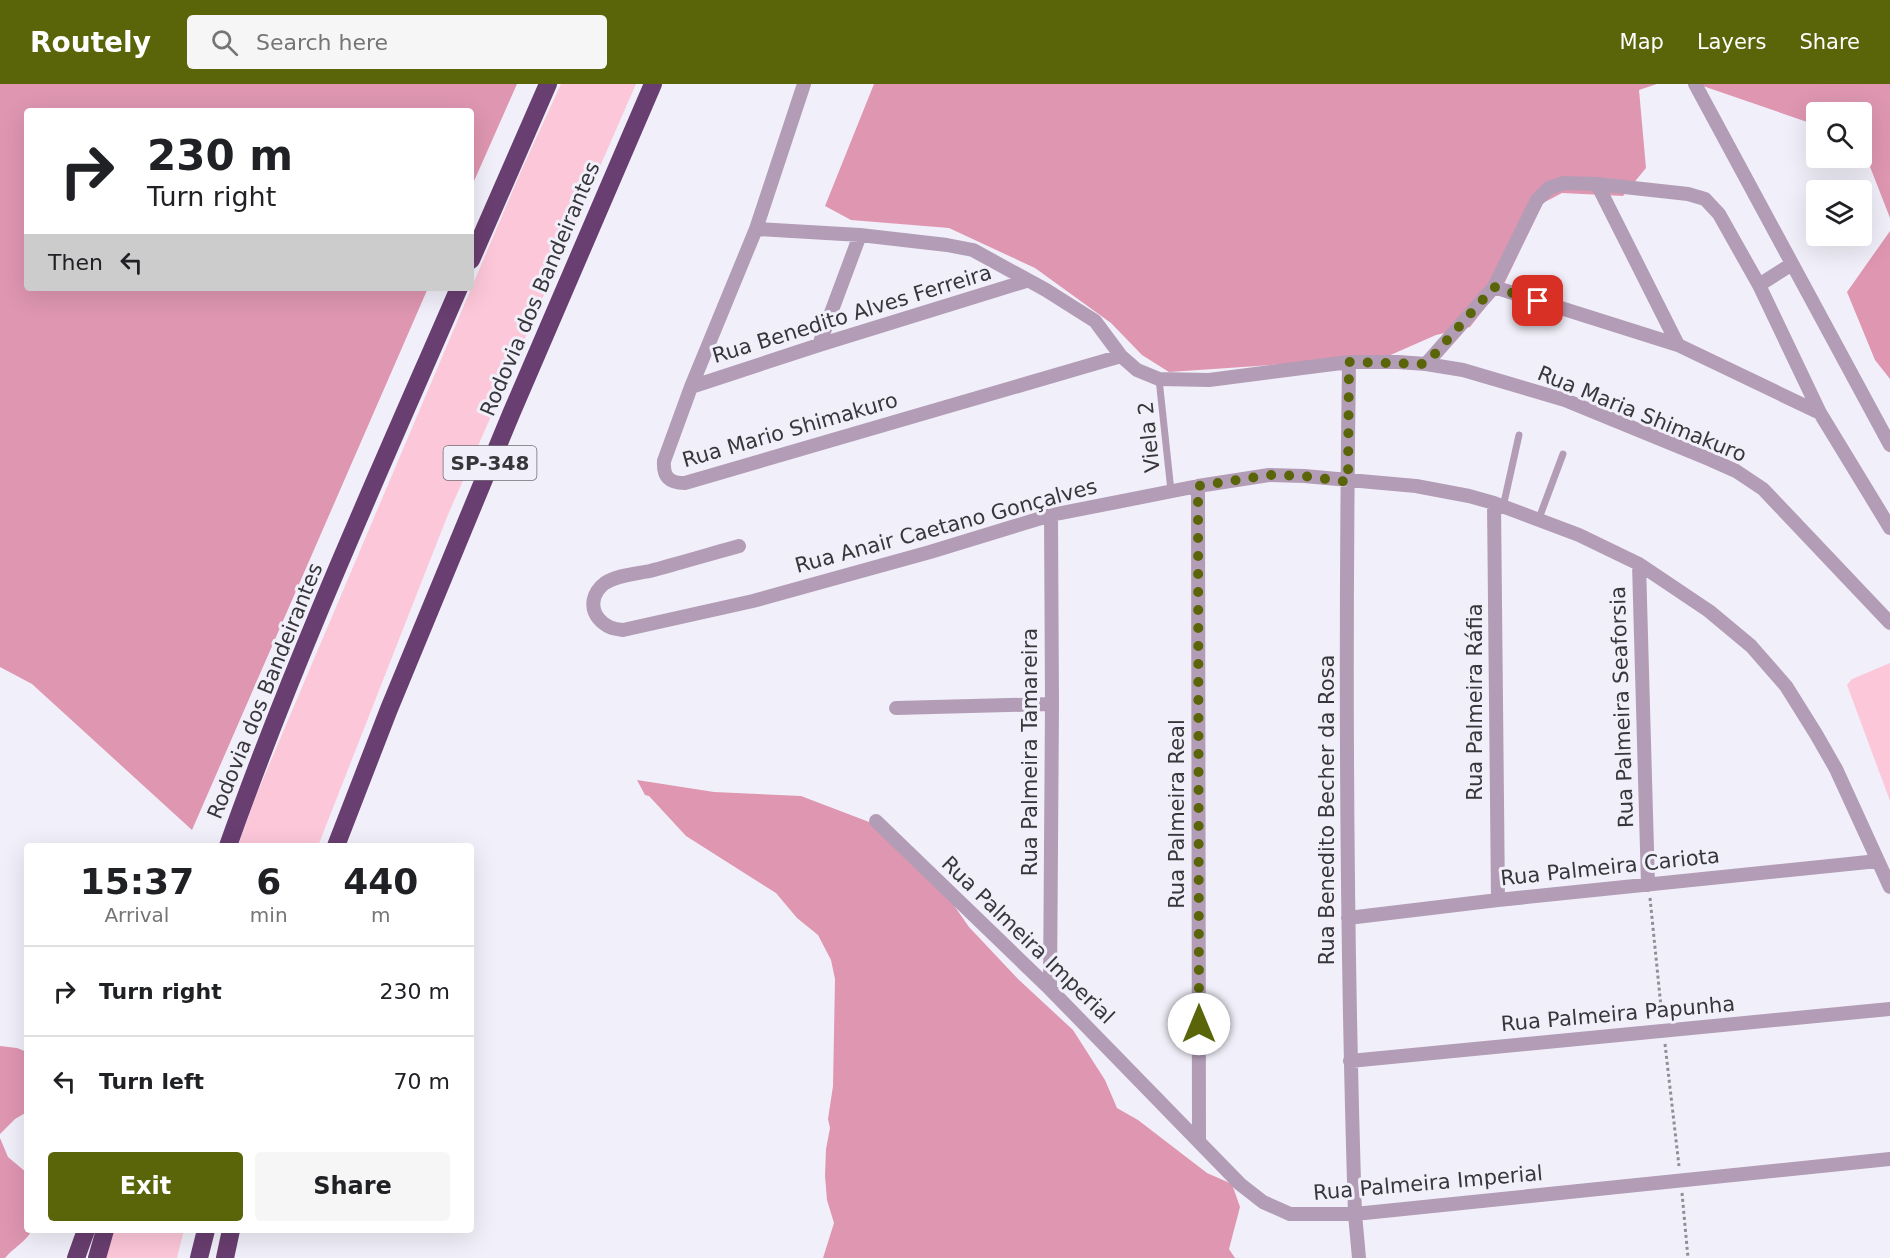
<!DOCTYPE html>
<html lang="en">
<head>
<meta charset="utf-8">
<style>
  body { margin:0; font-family:"DejaVu Sans",sans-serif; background:#f6f6f6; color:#202124; height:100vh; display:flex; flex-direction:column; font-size:22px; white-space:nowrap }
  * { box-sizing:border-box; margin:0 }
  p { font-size:20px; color:#757577 }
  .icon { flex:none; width:33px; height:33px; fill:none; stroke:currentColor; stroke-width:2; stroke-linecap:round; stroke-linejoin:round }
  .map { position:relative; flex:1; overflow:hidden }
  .details { position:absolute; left:24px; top:759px; width:450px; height:390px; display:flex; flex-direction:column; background:#fff; border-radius:6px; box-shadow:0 6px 24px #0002 }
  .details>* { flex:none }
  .banner { position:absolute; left:24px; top:24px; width:450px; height:183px; border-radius:6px; box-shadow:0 6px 24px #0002; background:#fff; color:#202124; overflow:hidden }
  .controls { position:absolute; left:1806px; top:18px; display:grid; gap:12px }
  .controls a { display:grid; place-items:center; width:66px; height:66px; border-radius:6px; background:#fff; box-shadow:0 6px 24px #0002; font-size:30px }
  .pin { position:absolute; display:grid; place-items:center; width:51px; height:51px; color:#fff; margin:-26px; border-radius:12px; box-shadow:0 3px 9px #0006 }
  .me { position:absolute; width:66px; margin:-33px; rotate:0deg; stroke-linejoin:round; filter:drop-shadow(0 0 4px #0008) }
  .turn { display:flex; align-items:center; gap:21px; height:126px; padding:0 24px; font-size:27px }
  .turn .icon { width:78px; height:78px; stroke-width:2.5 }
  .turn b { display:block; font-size:42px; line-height:51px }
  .then { display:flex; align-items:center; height:57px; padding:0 24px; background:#0003; gap:12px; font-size:22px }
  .eta { display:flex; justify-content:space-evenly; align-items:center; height:102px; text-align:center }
  .eta b { font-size:36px; font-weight:800; line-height:42px }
  .primary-button { display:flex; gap:12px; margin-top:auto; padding:12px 24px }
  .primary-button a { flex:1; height:69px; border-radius:6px; background:#596508; color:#fff; font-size:24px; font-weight:800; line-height:69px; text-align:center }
  .primary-button a+a { background:#f6f6f6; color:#202124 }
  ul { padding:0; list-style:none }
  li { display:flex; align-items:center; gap:18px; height:90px; padding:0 24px; border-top:2px solid #e0e0e0 }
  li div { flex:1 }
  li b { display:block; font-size:22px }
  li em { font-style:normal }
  header { display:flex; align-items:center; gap:36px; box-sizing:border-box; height:84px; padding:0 30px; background:#596508; color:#fff }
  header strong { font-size:28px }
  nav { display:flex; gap:33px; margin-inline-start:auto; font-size:21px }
  .search { width:420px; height:54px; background:#f6f6f6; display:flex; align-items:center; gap:15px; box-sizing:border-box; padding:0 21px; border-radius:6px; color:#757577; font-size:22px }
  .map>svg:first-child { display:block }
</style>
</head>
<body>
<header>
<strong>Routely</strong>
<div class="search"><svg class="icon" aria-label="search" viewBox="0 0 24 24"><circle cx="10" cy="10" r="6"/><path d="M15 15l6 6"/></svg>Search here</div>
<nav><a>Map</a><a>Layers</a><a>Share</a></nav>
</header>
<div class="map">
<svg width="1890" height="1174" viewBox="0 0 1890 1174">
  <rect width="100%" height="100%" fill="#f1f0fa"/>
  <path fill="#fcc7d9" d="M 561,0 L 636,0 L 447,433 L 318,762 L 238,762 L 255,714 L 521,87 Z
    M 1890,579 L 1890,717 L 1847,601 L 1852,595 Z
    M 113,1146 L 184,1146 L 177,1174 L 106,1174 Z"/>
  <path fill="#df96b1" d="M 0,0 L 517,0 L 471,104 L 471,27 L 27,27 L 27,204 L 428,204 L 192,746 L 32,600 L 0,583 Z
    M 874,0 L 1657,0 L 1639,6 L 1646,84 L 1623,112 L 1562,109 L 1543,119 L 1505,198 L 1470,243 L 1436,251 L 1386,273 L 1169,288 L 1142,271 L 1111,239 L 1035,184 L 949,144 L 851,136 L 825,122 Z
    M 1697,0 L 1890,0 L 1890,134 L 1867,75 L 1862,71 L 1862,28 L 1816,28 L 1816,41 Z
    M 1890,147 L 1890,295 L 1875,276 L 1847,208 Z
    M 637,696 L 714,708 L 801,712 L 877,741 L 923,777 L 969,843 L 1018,895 L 1073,946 L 1105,996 L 1117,1024 L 1138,1036 L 1207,1089 L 1232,1100 L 1240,1123 L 1229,1165 L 1235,1174 L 823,1174 L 834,1139 L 827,1116 L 825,1092 L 826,1065 L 830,1044 L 828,1035 L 833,1002 L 835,895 L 831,876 L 818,851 L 797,834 L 776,809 L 686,752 L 649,712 L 645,711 Z
    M 0,962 L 17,964 L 27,968 L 27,1028 L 15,1035 L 0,1050 Z
    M 0,1054 L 8,1073 L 27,1089 L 27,1146 L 32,1146 C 26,1158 13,1164 5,1174 L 0,1174 Z"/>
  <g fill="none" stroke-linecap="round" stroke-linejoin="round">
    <path stroke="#8f8e95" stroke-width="3" stroke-dasharray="3 3" stroke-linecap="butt" d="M 1650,814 L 1662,933
      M 1665,960 L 1679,1082
      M 1682,1109 L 1688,1174"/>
    <path stroke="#b39db6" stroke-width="7" d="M 1159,295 L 1171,407
      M 1503,423 L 1519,351
      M 1538,437 L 1563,370"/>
    <path stroke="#b39db6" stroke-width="14" d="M 804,0 L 756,145 L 691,303 L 664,377 C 663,393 669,399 685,399 L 1121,272
      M 1695,0 L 1890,361
      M 1597,100 L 1678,261
      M 756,145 L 860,151 L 947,161 L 973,166 L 1046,206 L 1095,237 L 1121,272 L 1137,286 L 1159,295 L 1209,296 L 1349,278 L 1398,278 L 1426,280 L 1463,286 L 1565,316 L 1709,375 L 1736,387 L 1763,405 L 1890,539
      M 1759,201 L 1792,180
      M 1494,203 L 1537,116 L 1549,104 L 1564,99 L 1597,100 L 1688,110 L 1705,115 L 1719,130 L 1759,201 L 1820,329 L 1890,444
      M 819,261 L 860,151
      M 1349,278 C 1345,562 1346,846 1355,1130 L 1359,1174
      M 1426,280 L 1494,203 L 1678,261 L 1820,329
      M 691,303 L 819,261 L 1026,197
      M 1198,402 L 1199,1058
      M 1494,419 L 1498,816
      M 739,462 C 710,470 680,479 650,487 C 635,490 618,491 605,499 C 593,508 589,523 599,535 C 606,543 613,545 623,546 L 753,517 L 930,468 L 1051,431 L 1198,402 L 1269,391 L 1304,392 L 1416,402 L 1469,412 L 1494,419 L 1579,451 L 1639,480 L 1709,527 L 1751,562 L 1786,602 L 1816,650 L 1836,685 L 1890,803
      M 1639,480 L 1648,801
      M 896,624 L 1052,620
      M 876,737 L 1050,905 L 1240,1100 L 1263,1118 L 1290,1130 L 1355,1130 L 1890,1075
      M 1348,834 L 1498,816 L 1878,777
      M 1050,905 L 1052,620 L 1051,431
      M 1350,977 L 1890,925"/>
    <path stroke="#693e70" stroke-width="18" d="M 471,176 L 548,0
      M 228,762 C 295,573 379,388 459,204
      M 336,762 L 389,625 L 511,330 L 653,0
      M 76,1174 L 86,1146
      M 97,1174 L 105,1146
      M 199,1174 L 206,1146
      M 225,1174 L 231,1146"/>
  </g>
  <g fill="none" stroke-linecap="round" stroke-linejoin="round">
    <path stroke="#596508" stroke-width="10" stroke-dasharray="0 18" d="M 1199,940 L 1198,402 L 1269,391 L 1304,392 L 1348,398 L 1349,278 L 1426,280 L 1494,203 L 1538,217"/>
  </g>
  <g text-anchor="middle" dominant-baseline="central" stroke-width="6" stroke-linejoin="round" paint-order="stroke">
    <rect fill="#f1f0fa" stroke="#6f6e74" stroke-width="1.5" x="443.5" y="362" width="93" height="34" rx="4.5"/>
    <g font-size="20" font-weight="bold" fill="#37373b">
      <text x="490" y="379">SP-348</text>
    </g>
    <g font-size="21" fill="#37373b" stroke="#f1f0fa">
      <text transform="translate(540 205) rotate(-67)">Rodovia dos Bandeirantes</text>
      <text transform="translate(852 230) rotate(-17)">Rua Benedito Alves Ferreira</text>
      <text transform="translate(1642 330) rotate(22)">Rua Maria Shimakuro</text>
      <text transform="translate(790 346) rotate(-16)">Rua Mario Shimakuro</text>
      <text transform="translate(1149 353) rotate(-96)">Viela 2</text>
      <text transform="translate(946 442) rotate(-15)">Rua Anair Caetano Gonçalves</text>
      <text transform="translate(265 607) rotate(-68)">Rodovia dos Bandeirantes</text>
      <text transform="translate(1475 618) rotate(-90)">Rua Palmeira Ráfia</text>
      <text transform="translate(1622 623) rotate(-92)">Rua Palmeira Seaforsia</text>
      <text transform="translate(1030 668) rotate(-90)">Rua Palmeira Tamareira</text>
      <text transform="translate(1327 726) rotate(-90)">Rua Benedito Becher da Rosa</text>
      <text transform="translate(1177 730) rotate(-90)">Rua Palmeira Real</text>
      <text transform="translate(1610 783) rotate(-6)">Rua Palmeira Cariota</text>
      <text transform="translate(1028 856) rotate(44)">Rua Palmeira Imperial</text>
      <text transform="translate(1618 930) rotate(-5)">Rua Palmeira Papunha</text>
      <text transform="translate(1428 1099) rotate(-5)">Rua Palmeira Imperial</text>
    </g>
  </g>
</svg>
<div class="controls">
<a><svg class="icon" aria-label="search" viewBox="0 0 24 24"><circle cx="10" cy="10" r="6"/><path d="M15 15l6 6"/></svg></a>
<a><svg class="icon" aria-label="layers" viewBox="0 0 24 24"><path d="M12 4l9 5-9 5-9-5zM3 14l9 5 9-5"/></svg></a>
</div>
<div class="pin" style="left:1538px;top:217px;background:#d93025"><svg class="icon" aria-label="arrive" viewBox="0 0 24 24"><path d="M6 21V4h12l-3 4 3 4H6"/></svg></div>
<svg class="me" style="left:1199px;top:940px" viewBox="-20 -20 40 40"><circle r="19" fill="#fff"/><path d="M0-13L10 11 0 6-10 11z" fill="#596508"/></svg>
<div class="banner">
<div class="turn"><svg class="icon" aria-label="right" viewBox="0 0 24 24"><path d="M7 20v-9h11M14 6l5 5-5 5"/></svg><div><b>230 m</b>Turn right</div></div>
<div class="then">Then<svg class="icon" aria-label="left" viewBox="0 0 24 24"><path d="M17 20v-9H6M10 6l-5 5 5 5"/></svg></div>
</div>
<section class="details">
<div class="eta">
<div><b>15:37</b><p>Arrival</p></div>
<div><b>6</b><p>min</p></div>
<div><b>440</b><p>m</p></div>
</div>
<ul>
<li><svg class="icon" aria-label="right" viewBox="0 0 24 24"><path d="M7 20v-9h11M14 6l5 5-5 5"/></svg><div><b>Turn right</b></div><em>230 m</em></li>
<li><svg class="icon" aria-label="left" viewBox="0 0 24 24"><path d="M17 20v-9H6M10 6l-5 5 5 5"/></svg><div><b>Turn left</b></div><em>70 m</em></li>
</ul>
<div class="primary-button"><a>Exit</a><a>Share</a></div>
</section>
</div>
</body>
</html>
